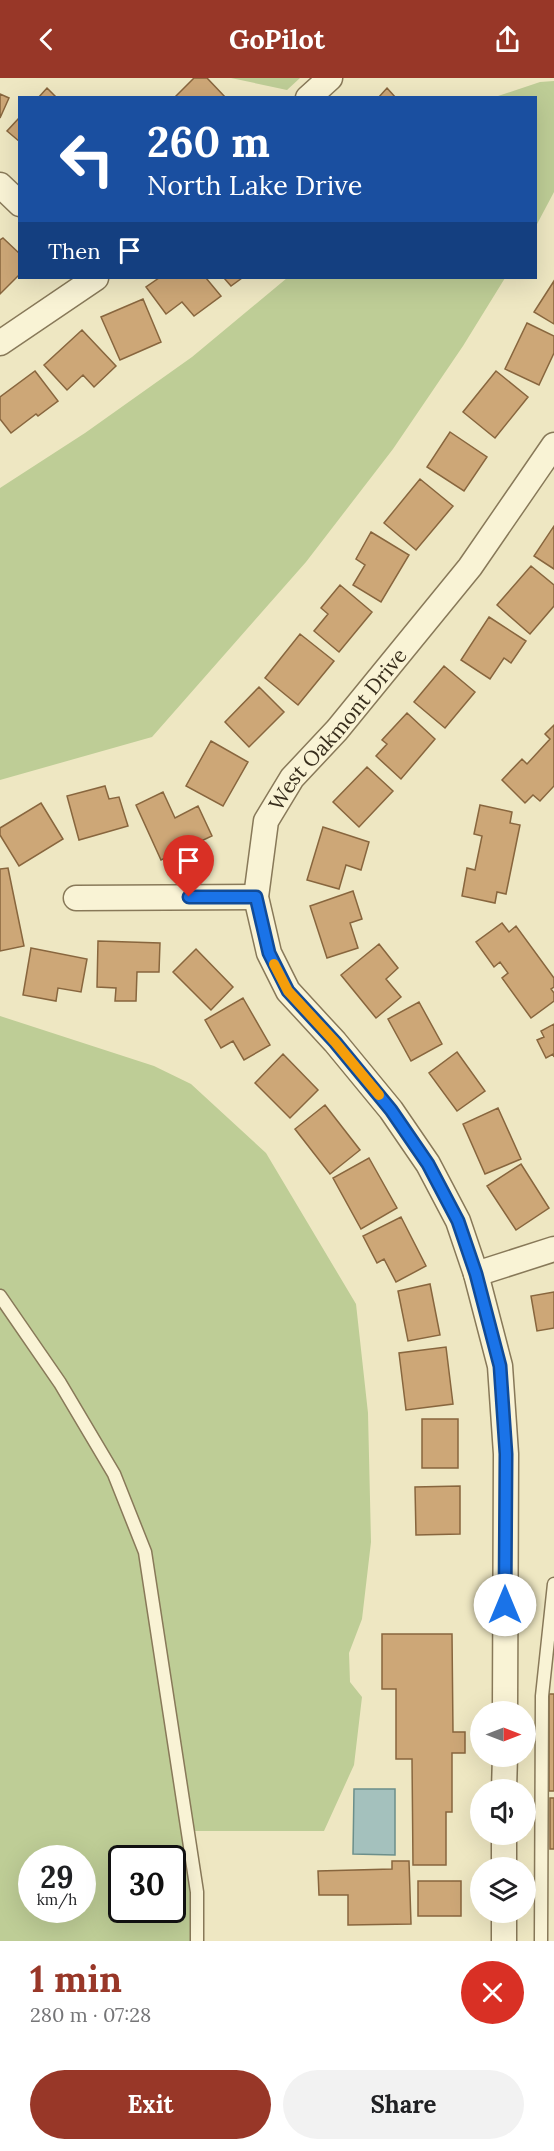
<!DOCTYPE html>
<html lang="en">
<head>
<meta charset="utf-8">
<style>
  body { margin:0; font-family:Lora,serif; background:#f2f2f2; color:#202124; height:100vh; display:flex; flex-direction:column; font-size:22px; white-space:nowrap }
  * { box-sizing:border-box; margin:0 }
  p { font-size:20px; color:#757577 }
  .icon { flex:none; width:33px; height:33px; fill:none; stroke:currentColor; stroke-width:2; stroke-linecap:round; stroke-linejoin:round }
  .map { position:relative; height:1863px; overflow:hidden }
  .details { display:flex; flex-direction:column; background:#fff; flex:1 }
  .details>* { flex:none }
  .banner { position:absolute; left:18px; top:18px; width:519px; height:183px; border-radius:0px; box-shadow:0 6px 24px #0002; background:#1a4fa0; color:#fff; overflow:hidden }
  .needle { width:39px; rotate:90deg }
  .fabs { position:absolute; left:470px; top:1623px; display:grid; gap:12px }
  .fabs a { display:grid; place-items:center; width:66px; height:66px; border-radius:50%; background:#fff; box-shadow:0 6px 24px #0002; font-size:30px }
  .speed { position:absolute; left:18px; top:1767px; display:flex; gap:12px; font-size:30px; font-weight:700; text-align:center }
  .speed>* { display:grid; place-content:center; width:78px; height:78px; border-radius:50%; background:#fff; box-shadow:0 6px 24px #0002; line-height:1 }
  .speed small { font-size:15px; font-weight:400 }
  .speed .limit { border:3px solid #111; border-radius:9px; background:#fff; color:#111 }
  .pin { position:absolute; display:grid; place-items:center; width:51px; height:51px; color:#fff; margin:-62px -26px; border-radius:50% 50% 50% 0; rotate:-45deg; box-shadow:0 0 6px #0007 }
  .pin .icon { rotate:45deg }
  .me { position:absolute; width:66px; margin:-33px; rotate:0deg; stroke-linejoin:round; filter:drop-shadow(0 0 4px #0008) }
  .turn { display:flex; align-items:center; gap:21px; height:126px; padding:0 30px; font-size:27px }
  .turn .icon { width:78px; height:78px; stroke-width:2.5 }
  .turn b { display:block; font-size:42px; line-height:51px }
  .then { display:flex; align-items:center; height:57px; padding:0 30px; background:#0003; gap:12px; font-size:22px }
  .round { display:grid; place-items:center; flex:none; width:63px; height:63px; border-radius:32px; background:#f2f2f2 }
  .summary { display:flex; align-items:center; justify-content:space-between; height:102px; padding:0 30px }
  h1 { font-size:36px; font-weight:800; line-height:45px; color:#983728 }
  .primary-button { display:flex; gap:12px; margin-top:auto; padding:12px 30px }
  .primary-button a { flex:1; height:69px; border-radius:36px; background:#983728; color:#fff; font-size:24px; font-weight:800; line-height:69px; text-align:center }
  .primary-button a+a { background:#f2f2f2; color:#202124 }
  header { display:flex; justify-content:space-between; align-items:center; height:78px; padding:0 30px; background:#983728; color:#fff; font-size:27px; font-weight:800 }
  .map>svg:first-child { display:block }
</style>
</head>
<body>
<header><svg class="icon" aria-label="back" viewBox="0 0 24 24"><path d="M15 5l-7 7 7 7"/></svg>GoPilot<svg class="icon" aria-label="share" viewBox="0 0 24 24"><path d="M12 15V3M7 8l5-5 5 5M5 13v7h14v-7"/></svg></header>
<div class="map">
<svg width="554" height="1863" viewBox="0 0 554 1863">
  <rect width="100%" height="100%" fill="#eee7c2"/>
  <path fill="#becd96" fill-rule="evenodd" d="M 231,0 L 300,0 L 287,12 Z
    M 554,3 L 554,114 L 536,148 L 536,20 L 495,19 L 540,4 Z
    M 287,200 L 505,200 L 463,268 L 393,371 L 306,484 L 152,659 L 0,702 L 0,410 L 85,355 L 192,279 Z
    M 0,938 L 154,988 L 191,1006 L 266,1075 L 356,1226 L 368,1335 L 371,1464 L 362,1541 L 349,1575 L 350,1604 L 362,1619 L 354,1687 L 324,1753 L 194,1753 L 199,1816 L 198,1863 L 0,1863 ZM 32,1780 L 82,1780 L 82,1832 L 32,1832 ZM 122,1780 L 172,1780 L 172,1832 L 122,1832 Z"/>
  <path fill="#a4c1bd" stroke="#6b8f8b" stroke-width="1.5" d="M 354,1711 L 395,1711 L 395,1777 L 353,1776 Z"/>
  <path fill="#cda777" stroke="#88663e" stroke-width="1.5" d="M 194,0 L 207,0 L 226,20 L 174,20 Z
    M 47,10 L 57,20 L 38,20 Z
    M 387,10 L 396,20 L 378,20 Z
    M 0,16 L 9,20 L 0,40 Z
    M 20,39 L 20,64 L 7,53 Z
    M 3,160 L 20,176 L 20,196 L 0,216 L 0,162 Z
    M 159,200 L 206,200 L 221,218 L 194,238 L 182,224 L 166,236 L 146,209 Z
    M 224,200 L 242,200 L 231,208 Z
    M 554,203 L 554,246 L 534,234 Z
    M 143,221 L 161,264 L 120,282 L 101,239 Z
    M 527,245 L 554,258 L 554,275 L 539,307 L 505,291 Z
    M 82,252 L 116,288 L 94,309 L 83,297 L 67,312 L 44,287 Z
    M 35,293 L 58,323 L 38,338 L 36,336 L 11,355 L 0,341 L 0,319 Z
    M 496,293 L 528,319 L 495,360 L 463,334 Z
    M 450,354 L 487,379 L 464,413 L 427,389 Z
    M 420,401 L 453,428 L 416,472 L 384,445 Z
    M 554,448 L 554,491 L 534,478 Z
    M 371,454 L 409,477 L 381,524 L 353,507 L 365,487 L 356,481 Z
    M 531,488 L 554,507 L 554,528 L 530,556 L 497,527 Z
    M 340,507 L 372,534 L 339,574 L 314,553 L 328,536 L 321,530 Z
    M 489,539 L 526,563 L 511,585 L 504,580 L 490,601 L 461,582 Z
    M 300,556 L 334,583 L 298,627 L 265,600 Z
    M 444,588 L 475,614 L 445,650 L 414,624 Z
    M 259,609 L 284,634 L 249,669 L 225,644 Z
    M 407,635 L 435,661 L 401,701 L 376,678 L 387,666 L 382,662 Z
    M 554,647 L 554,708 L 540,723 L 533,717 L 525,725 L 502,702 L 522,681 L 527,686 L 550,661 L 545,656 Z
    M 211,663 L 248,684 L 223,728 L 186,708 Z
    M 367,689 L 393,713 L 359,749 L 333,724 Z
    M 105,708 L 109,721 L 119,719 L 128,748 L 79,762 L 67,718 Z
    M 163,714 L 175,740 L 198,728 L 212,758 L 161,782 L 136,727 Z
    M 41,725 L 63,761 L 19,788 L 0,757 L 0,750 Z
    M 480,727 L 512,734 L 510,745 L 520,747 L 506,816 L 497,814 L 495,825 L 462,818 L 467,790 L 475,792 L 482,758 L 474,756 Z
    M 323,749 L 369,764 L 361,792 L 346,787 L 339,811 L 307,802 Z
    M 8,790 L 24,868 L 0,873 L 0,791 Z
    M 353,813 L 362,841 L 350,845 L 358,870 L 327,880 L 310,828 Z
    M 502,845 L 509,854 L 516,848 L 554,900 L 554,909 L 551,911 L 554,915 L 554,923 L 531,940 L 502,900 L 508,895 L 500,884 L 494,889 L 476,864 Z
    M 98,863 L 160,865 L 159,894 L 137,894 L 136,923 L 115,923 L 116,910 L 97,909 Z
    M 379,866 L 398,890 L 386,901 L 401,919 L 376,940 L 341,897 Z
    M 31,870 L 87,881 L 81,914 L 58,910 L 56,923 L 23,917 Z
    M 196,871 L 233,909 L 211,932 L 173,894 Z
    M 243,920 L 270,967 L 244,982 L 233,963 L 221,970 L 205,942 Z
    M 419,924 L 442,966 L 411,983 L 388,941 Z
    M 554,946 L 554,979 L 553,976 L 546,980 L 537,962 L 544,959 L 541,953 Z
    M 457,974 L 485,1013 L 457,1033 L 429,995 Z
    M 283,976 L 318,1012 L 290,1040 L 255,1005 Z
    M 325,1027 L 360,1072 L 330,1096 L 295,1051 Z
    M 498,1030 L 521,1081 L 485,1096 L 463,1046 Z
    M 369,1080 L 397,1130 L 361,1151 L 333,1100 Z
    M 521,1086 L 549,1130 L 516,1152 L 487,1108 Z
    M 401,1139 L 426,1188 L 396,1204 L 384,1181 L 377,1185 L 363,1158 Z
    M 430,1206 L 440,1257 L 408,1263 L 398,1213 Z
    M 554,1214 L 554,1250 L 537,1253 L 531,1218 Z
    M 446,1269 L 453,1326 L 406,1332 L 399,1275 Z
    M 422,1341 L 458,1341 L 458,1390 L 422,1390 Z
    M 460,1408 L 460,1456 L 416,1457 L 415,1409 Z
    M 382,1556 L 452,1556 L 453,1654 L 465,1654 L 465,1675 L 452,1675 L 452,1734 L 446,1734 L 446,1787 L 413,1787 L 412,1681 L 396,1681 L 396,1611 L 382,1611 Z
    M 549,1616 L 554,1616 L 554,1713 L 549,1713 Z
    M 550,1720 L 554,1720 L 554,1771 L 550,1771 Z
    M 392,1783 L 409,1783 L 411,1846 L 348,1847 L 348,1817 L 319,1817 L 318,1793 L 392,1791 Z
    M 418,1803 L 461,1803 L 461,1838 L 418,1838 Z"/>
  <g fill="none" stroke-linecap="round" stroke-linejoin="round">
    <g stroke="#887959" stroke-width="15">
      <path id="service" d="M 0,1218 L 60,1305 L 114,1396 L 145,1474 L 197,1814 L 197,1863
        M 541,1863 L 542,1618 L 554,1506"/>
    </g>
    <g stroke="#887959" stroke-width="27">
      <g id="minor">
        <path d="M 308,20 L 330,0"/>
        <path d="M 0,107 L 20,126"/>
        <path d="M 0,265 L 96,200"/>
        <path d="M 76,820 L 256,819"/>
        <path d="M 476,1196 L 554,1171"/>
        <path id="s1" d="M 505,1634 L 506,1376 L 500,1288 L 476,1196 L 458,1143 L 428,1086 L 391,1032 L 335,964 L 288,913 L 269,875 L 256,819 L 266,743 L 292,700 L 337,652 L 470,489 L 554,367"/>
        <path d="M 504,1712 L 505,1678"/>
        <path d="M 504,1790 L 504,1756"/>
        <path d="M 504,1863 L 504,1834"/>
      </g>
    </g>
    <use href="#service" stroke="#f9f3d5" stroke-width="12"/>
    <use href="#minor" stroke="#f9f3d5" stroke-width="24"/>
  </g>
  <g fill="none" stroke-linecap="round" stroke-linejoin="round">
    <g stroke="#114b97" stroke-width="15">
      <path id="route" d="M 189,819 L 256,819 L 269,875 L 288,913 L 335,964 L 391,1032 L 428,1086 L 458,1143 L 476,1196 L 500,1288 L 506,1376 L 505,1527"/>
    </g>
    <use href="#route" stroke="#1a73e8" stroke-width="10"/>
    <path stroke="#f59e0b" stroke-width="10" d="M 274,886 L 288,913 L 335,964 L 379,1017"/>
  </g>
  <g text-anchor="middle" dominant-baseline="central" stroke-width="6" stroke-linejoin="round" paint-order="stroke">
    <g font-size="21" fill="#382e1d" stroke="#f6f0d2">
      <text stroke="none"><textPath href="#s1" startOffset="1078">West Oakmont Drive</textPath></text>
    </g>
  </g>
</svg>
<div class="fabs">
<a><svg class="needle" viewBox="-14 -14 28 28"><path d="M0-13l5 13h-10z" fill="#e53935"/><path d="M0 13l5-13h-10z" fill="#757577"/></svg></a>
<a><svg class="icon" aria-label="sound" viewBox="0 0 24 24"><path d="M4 9h4l5-4v14l-5-4H4zM17 9q2 3 0 6"/></svg></a>
<a><svg class="icon" aria-label="layers" viewBox="0 0 24 24"><path d="M12 4l9 5-9 5-9-5zM3 14l9 5 9-5"/></svg></a>
</div>
<div class="speed"><div>29<small>km/h</small></div><div class="limit">30</div></div>
<div class="pin" style="left:189px;top:819px;background:#d93025"><svg class="icon" aria-label="arrive" viewBox="0 0 24 24"><path d="M6 21V4h12l-3 4 3 4H6"/></svg></div>
<svg class="me" style="left:505px;top:1527px" viewBox="-20 -20 40 40"><circle r="19" fill="#fff"/><path d="M0-13L10 11 0 6-10 11z" fill="#1a73e8"/></svg>
<div class="banner">
<div class="turn"><svg class="icon" aria-label="left" viewBox="0 0 24 24"><path d="M17 20v-9H6M10 6l-5 5 5 5"/></svg><div><b>260 m</b>North Lake Drive</div></div>
<div class="then">Then<svg class="icon" aria-label="arrive" viewBox="0 0 24 24"><path d="M6 21V4h12l-3 4 3 4H6"/></svg></div>
</div>
</div>
<section class="details">
<div class="summary"><div><h1>1 min</h1><p>280 m · 07:28</p></div><a class="round" style="background:#d93025;color:#fff"><svg class="icon" aria-label="close" viewBox="0 0 24 24"><path d="M6 6l12 12M18 6L6 18"/></svg></a></div>
<div class="primary-button"><a>Exit</a><a>Share</a></div>
</section>
</body>
</html>
